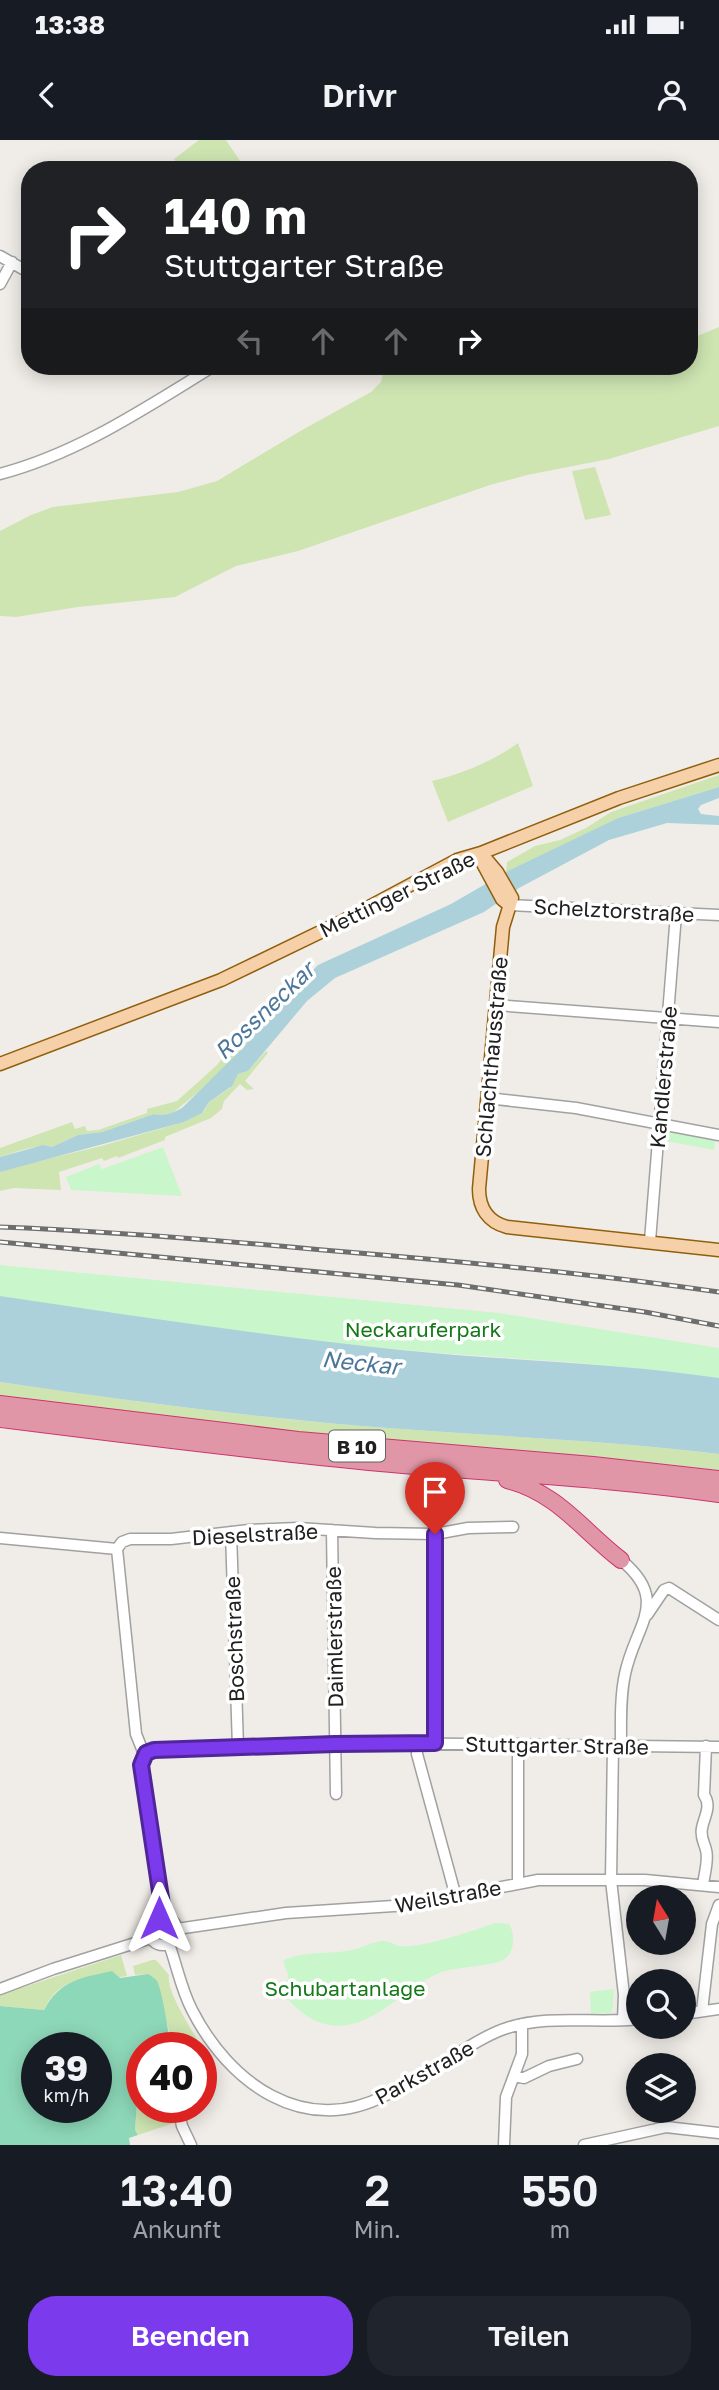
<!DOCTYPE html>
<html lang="de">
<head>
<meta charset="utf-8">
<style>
  body { margin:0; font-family:"Golos Text",sans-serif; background:#20242c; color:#f1f3f6; height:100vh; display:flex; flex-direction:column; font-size:26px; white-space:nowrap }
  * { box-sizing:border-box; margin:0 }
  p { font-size:23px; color:#9ea1a6 }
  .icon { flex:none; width:38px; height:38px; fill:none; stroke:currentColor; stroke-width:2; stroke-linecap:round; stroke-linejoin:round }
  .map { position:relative; height:2005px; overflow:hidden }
  .details { display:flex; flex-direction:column; background:#171b24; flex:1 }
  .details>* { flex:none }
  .hud { position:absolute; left:21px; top:21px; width:677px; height:214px; border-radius:28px; box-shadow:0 4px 18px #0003; background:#202124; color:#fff; overflow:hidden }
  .needle { width:46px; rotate:349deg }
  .buttons { position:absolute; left:626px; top:1745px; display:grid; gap:14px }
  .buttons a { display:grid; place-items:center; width:70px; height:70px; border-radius:50%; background:#171b24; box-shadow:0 4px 18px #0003; font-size:35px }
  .speed { position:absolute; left:21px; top:1892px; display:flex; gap:14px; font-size:35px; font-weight:700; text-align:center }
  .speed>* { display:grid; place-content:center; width:91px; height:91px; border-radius:50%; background:#171b24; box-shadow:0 4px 18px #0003; line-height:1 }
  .speed small { font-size:18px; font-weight:400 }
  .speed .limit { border:10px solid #d22; background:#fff; color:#111 }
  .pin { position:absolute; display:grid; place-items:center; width:60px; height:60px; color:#fff; margin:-72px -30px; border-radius:50% 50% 50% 0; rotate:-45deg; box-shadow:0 0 7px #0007 }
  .pin .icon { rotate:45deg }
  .me { position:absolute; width:77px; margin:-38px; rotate:0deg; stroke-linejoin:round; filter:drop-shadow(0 0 5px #0008) }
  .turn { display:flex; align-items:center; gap:24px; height:147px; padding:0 28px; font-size:32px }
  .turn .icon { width:91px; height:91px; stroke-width:2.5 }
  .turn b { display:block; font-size:49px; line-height:60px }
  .lanes { display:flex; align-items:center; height:66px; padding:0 28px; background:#0003; justify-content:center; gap:35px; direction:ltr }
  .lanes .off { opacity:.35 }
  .eta { display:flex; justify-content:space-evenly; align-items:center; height:119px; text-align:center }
  .eta b { font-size:42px; font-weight:600; line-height:49px }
  .action { display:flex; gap:14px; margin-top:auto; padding:14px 28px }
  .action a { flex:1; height:80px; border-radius:28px; background:#7c3aed; color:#fff; font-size:28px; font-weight:600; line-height:80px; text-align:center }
  .action a+a { background:#20242c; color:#f1f3f6 }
  .status { display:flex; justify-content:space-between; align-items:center; height:49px; padding:0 35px; background:#171b24; direction:ltr }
  .status svg { height:19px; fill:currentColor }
  header { display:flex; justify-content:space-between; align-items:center; height:91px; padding:0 28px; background:#171b24; font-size:32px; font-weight:600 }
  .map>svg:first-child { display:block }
</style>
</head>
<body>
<div class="status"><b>13:38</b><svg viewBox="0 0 49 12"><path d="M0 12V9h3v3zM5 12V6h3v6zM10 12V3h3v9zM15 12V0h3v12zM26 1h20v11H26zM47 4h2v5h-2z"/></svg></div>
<header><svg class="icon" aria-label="back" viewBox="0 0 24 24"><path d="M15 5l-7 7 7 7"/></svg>Drivr<svg class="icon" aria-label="person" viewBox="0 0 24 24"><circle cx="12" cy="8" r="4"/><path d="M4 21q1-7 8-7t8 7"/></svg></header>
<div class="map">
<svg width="719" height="2005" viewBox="0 0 719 2005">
  <rect width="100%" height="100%" fill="#f0ede8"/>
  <path fill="#cee5b2" d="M 199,0 L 226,0 L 246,30 L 181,30 L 174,19 Z
    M 719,187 L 719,286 L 609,319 L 527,335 L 490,345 L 298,411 L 236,426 L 175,457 L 78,467 L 16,477 L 0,476 L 0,391 L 31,375 L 53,367 L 178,352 L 217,341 L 302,290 L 371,252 L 381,242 L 385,226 L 690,226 L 690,199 Z
    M 595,327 L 611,375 L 585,380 L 572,331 Z
    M 518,603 L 533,646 L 448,682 L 432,641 C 462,634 493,621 518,603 Z
    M 719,635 L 719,647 L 618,678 L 506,733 L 507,722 L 535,706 L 560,700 L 586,688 L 611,672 Z
    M 278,858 L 243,908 L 215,938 L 174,972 L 161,975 L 154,974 L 102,992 L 78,995 L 52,1007 C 35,1004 17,1012 0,1017 L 0,1008 L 72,982 L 75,989 L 85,986 L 87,991 L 98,990 L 147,973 L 147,969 L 177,961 L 217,925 L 254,879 L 254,876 Z
    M 266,911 L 268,913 L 245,941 L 254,949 L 247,950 L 240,944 L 224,961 L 222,969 L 211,978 L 165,997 L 165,1000 L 118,1018 L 117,1016 L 104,1021 L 102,1018 L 59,1032 L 61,1050 L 14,1048 L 0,1051 L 0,1032 L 6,1029 L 101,1006 L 184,982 L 204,971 L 209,962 L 230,948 L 238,934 L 248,931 Z
    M 0,1242 C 133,1261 267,1280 401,1289 C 507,1297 613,1301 719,1314 L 719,1330 C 585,1316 451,1308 317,1294 C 211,1283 105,1269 0,1256 Z
    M 121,1815 L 127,1836 C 92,1843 63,1830 44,1870 L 0,1866 L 0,1855 Z
    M 152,1820 L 156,1820 L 169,1835 C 166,1850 189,1885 198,1901 L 194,1907 L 170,1907 C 171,1883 158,1856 148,1834 L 135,1835 L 133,1826 Z
    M 142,1932 L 142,1967 L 170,1967 L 174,1983 L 138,1995 L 135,1990 L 139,1935 Z"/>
  <path fill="#c9f6cb" d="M 667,988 L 716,998 L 714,1010 L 666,1001 Z
    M 163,1007 L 182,1056 L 71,1050 L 66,1037 L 99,1024 L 102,1029 Z
    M 0,1125 L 499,1173 L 719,1208 L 719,1238 C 616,1223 510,1219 406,1210 C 270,1198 135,1178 0,1156 Z
    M 496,1783 L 509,1784 C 515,1793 515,1810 506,1818 C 495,1827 456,1826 439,1833 C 397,1851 361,1906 310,1878 C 300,1872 293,1864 285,1857 L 288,1835 L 283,1821 C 305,1810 328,1815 352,1810 C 363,1808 373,1801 384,1801 C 390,1801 394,1805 400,1806 C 421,1809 474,1790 496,1783 Z
    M 614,1849 L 612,1871 L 610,1873 L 591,1874 L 590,1852 Z"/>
  <path fill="#8dd8b8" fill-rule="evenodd" d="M 112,1831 L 120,1838 L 148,1834 C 150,1835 156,1839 157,1841 C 162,1850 170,1898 170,1907 L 142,1908 L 142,1932 L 139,1935 L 135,1990 L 138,1995 L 129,1998 L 130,2005 L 0,2005 L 0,1866 L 44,1870 C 60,1840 81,1838 112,1831 ZM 37,1908 L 96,1908 L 96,1967 L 37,1967 Z"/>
  <path fill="#acd1da" d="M 719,647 L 719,658 L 701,665 L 698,669 L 701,674 L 719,676 L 719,685 L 667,683 L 609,700 L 519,748 L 484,772 L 335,838 L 307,861 L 248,931 L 238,934 L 232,946 L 209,962 L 202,973 L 184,982 L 0,1032 L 0,1017 L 43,1005 L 52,1007 L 78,995 L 102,992 L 154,974 C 164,976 173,973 182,968 L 243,908 L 285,850 L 296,841 L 309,834 L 318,825 L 451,764 L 508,731 L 618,678 Z
    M 0,1156 C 133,1176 267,1196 401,1210 C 507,1221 614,1222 719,1238 L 719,1314 C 613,1301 508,1297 401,1289 C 267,1279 133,1262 0,1242 Z"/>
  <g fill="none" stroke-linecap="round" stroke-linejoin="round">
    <g stroke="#a1a1a1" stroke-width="13">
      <path id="minor" d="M 0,116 L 30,133
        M 0,144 L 12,122
        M 0,334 C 79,313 145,268 214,226
        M 509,765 L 719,775
        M 496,865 L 719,882
        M 487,958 L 576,968 L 719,995
        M 650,1101 L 676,774
        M 332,1390 L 336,1654
        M 231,1392 L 238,1607
        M 435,1394 L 435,1603
        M 0,1398 L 117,1409
        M 117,1409 L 122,1402 L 130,1399 L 171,1399 L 249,1390 L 298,1388 L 375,1393 L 435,1394 L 468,1388 L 513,1387
        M 117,1409 L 136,1594 L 144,1614 L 141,1625 L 163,1777
        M 647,1475 L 664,1450 L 669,1448 L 719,1480
        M 417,1603 L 417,1614 L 456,1757
        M 518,1604 L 518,1744
        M 613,1605 L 611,1740 L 624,1855 L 623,1880
        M 621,1605 C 621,1582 620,1557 625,1534 C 635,1485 671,1461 621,1420
        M 144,1614 L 154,1610 L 376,1603 L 719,1607
        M 703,1745 C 704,1735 709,1720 706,1710 C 704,1702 700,1697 702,1688 C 704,1677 712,1666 704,1655 L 706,1606
        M149 1791a14 14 0 1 1 28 0a14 14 0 1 1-28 0Z
        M 177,1789 L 286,1773 L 409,1765 L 538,1740 L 645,1740 L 719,1747
        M 169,1804 C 177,1826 181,1849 192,1870 C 229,1943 304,1998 386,1955 C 412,1942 436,1927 460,1912 C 475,1903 490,1893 507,1888 C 549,1874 595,1884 639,1879
        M 0,1849 L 53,1829 L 151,1798
        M 702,1871 L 712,1784 L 719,1765
        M 684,1874 L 719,1869
        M 514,1936 L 524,1938 L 549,1926 L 577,1919
        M 178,1967 L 182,1986 L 191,2005
        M 504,2005 L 506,1957 L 522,1914 L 522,1884
        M 584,2005 L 666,1987 L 719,1993"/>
    </g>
    <g stroke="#905f0c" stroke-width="15">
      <path id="major" d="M 481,713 L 497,732 L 512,758 L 503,787 L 479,1049 C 479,1068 488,1082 507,1087 L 719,1110
        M 481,720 L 502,759 L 509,765
        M 0,924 L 221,840 L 339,783 L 457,720 L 481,713 L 619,658 L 719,625"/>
    </g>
    <g stroke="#cd3570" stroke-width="18">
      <path id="highway" d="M 0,1264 L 298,1300 L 593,1325 L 719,1339
        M 0,1279 C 127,1295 253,1311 380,1323 C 493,1333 607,1338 719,1354
        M 507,1340 C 558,1353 582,1390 621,1420"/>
    </g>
    <use href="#minor" stroke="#fff" stroke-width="10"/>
    <use href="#major" stroke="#f5d0a8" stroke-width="12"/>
    <use href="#highway" stroke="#e096a7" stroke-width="16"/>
    <g stroke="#6e6e6e" stroke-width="5">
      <path id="rail" d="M 0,1087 C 108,1091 215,1100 323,1110 C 455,1121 588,1133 719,1152
        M 0,1102 L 458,1145 L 645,1172 L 719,1186"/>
    </g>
    <use href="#rail" stroke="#fff" stroke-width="2.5" stroke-dasharray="8" stroke-linecap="butt"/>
  </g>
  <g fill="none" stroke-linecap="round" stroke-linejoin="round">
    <g stroke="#51269a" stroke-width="18">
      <path id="route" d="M 159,1778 L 163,1777 L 161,1758 L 141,1625 L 146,1613 L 154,1610 L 335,1604 L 435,1603 L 435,1394"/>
    </g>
    <use href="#route" stroke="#7c3aed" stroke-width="12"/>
  </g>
  <g text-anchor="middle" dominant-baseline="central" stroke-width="7" stroke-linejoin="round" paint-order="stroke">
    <rect fill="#fff" stroke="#636363" stroke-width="2" x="329" y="1290.5" width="56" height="31" rx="5"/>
    <g font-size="19" font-weight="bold" fill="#202020">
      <text x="357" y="1306">B 10</text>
    </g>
    <g font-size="21" fill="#202020" stroke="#fff">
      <text transform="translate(397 754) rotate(-26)">Mettinger Straße</text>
      <text transform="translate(614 770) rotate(3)">Schelztorstraße</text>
      <text transform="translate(491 917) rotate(-85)">Schlachthausstraße</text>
      <text transform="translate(663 937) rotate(-85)">Kandlerstraße</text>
      <text transform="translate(255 1394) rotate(-3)">Dieselstraße</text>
      <text transform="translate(334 1497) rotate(-91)">Daimlerstraße</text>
      <text transform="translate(234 1499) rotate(-92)">Boschstraße</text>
      <text transform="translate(557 1605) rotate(1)">Stuttgarter Straße</text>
      <text transform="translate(448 1756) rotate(-10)">Weilstraße</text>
      <text transform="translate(424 1932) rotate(-29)">Parkstraße</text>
    </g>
    <g font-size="21" fill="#157819" stroke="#fff">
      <text x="423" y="1189">Neckaruferpark</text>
      <text x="345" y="1848">Schubartanlage</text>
    </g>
    <g font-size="23" font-style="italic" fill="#4d779a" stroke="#fff">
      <text transform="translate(264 870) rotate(-44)">Rossneckar</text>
      <text transform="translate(361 1222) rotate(6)">Neckar</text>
    </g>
  </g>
</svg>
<div class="buttons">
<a><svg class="needle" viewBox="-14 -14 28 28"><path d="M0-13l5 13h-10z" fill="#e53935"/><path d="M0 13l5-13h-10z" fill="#9ea1a6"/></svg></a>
<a><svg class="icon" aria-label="search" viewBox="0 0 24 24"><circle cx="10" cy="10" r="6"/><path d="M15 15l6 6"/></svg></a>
<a><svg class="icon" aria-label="layers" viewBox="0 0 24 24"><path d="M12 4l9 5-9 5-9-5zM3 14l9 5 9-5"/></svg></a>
</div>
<div class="speed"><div>39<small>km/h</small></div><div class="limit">40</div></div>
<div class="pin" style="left:435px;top:1394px;background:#d93025"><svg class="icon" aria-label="arrive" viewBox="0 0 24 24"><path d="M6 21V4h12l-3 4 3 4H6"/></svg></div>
<svg class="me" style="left:159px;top:1778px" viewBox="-20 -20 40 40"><path d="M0-17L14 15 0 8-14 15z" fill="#7c3aed" stroke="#fff" stroke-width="4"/></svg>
<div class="hud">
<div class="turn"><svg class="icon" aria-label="right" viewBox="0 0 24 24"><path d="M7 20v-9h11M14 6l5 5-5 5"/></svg><div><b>140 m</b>Stuttgarter Straße</div></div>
<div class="lanes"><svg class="icon off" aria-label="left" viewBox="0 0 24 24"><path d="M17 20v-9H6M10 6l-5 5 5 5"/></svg><svg class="icon off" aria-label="ahead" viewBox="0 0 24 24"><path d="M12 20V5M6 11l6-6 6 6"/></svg><svg class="icon off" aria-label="ahead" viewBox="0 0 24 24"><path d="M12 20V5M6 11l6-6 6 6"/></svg><svg class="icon" aria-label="right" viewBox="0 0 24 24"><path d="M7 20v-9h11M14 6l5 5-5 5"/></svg></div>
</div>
</div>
<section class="details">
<div class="eta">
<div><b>13:40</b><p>Ankunft</p></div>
<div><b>2</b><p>Min.</p></div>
<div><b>550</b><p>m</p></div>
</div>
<div class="action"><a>Beenden</a><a>Teilen</a></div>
</section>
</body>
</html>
